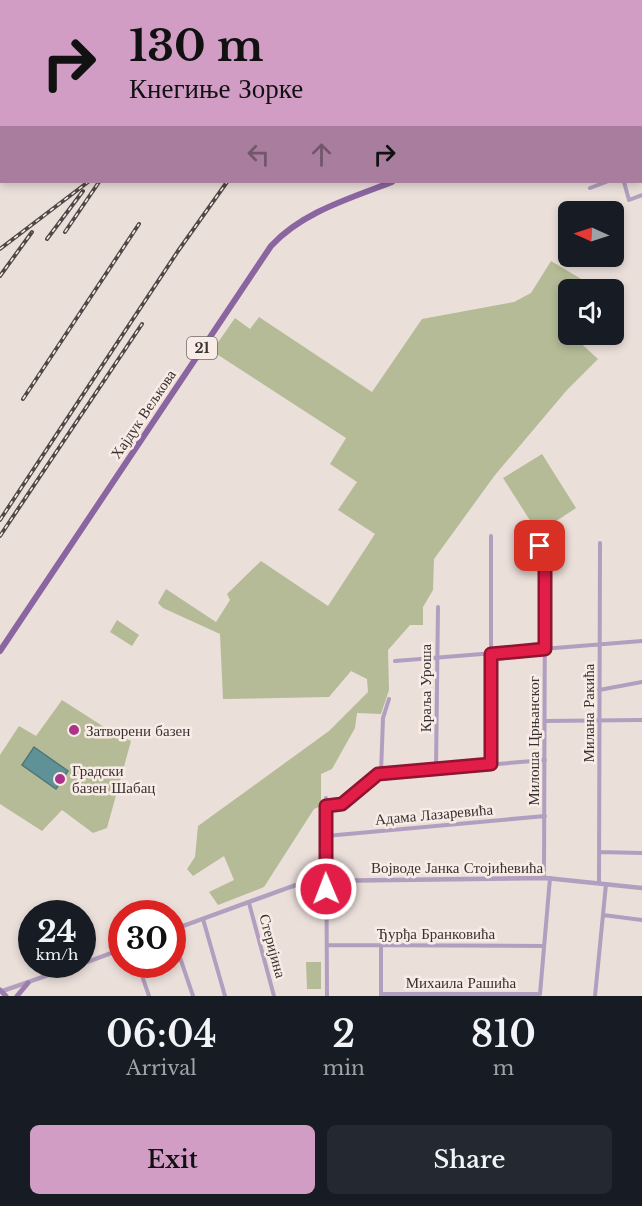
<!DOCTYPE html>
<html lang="en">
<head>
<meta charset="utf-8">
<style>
  body { margin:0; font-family:"Libre Baskerville",serif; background:#242831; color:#f1f3f6; height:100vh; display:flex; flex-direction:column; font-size:22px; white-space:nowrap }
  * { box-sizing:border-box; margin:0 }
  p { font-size:20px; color:#9ea1a6 }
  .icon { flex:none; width:33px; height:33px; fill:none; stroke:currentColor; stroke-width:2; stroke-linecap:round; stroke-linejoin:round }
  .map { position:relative; height:996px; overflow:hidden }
  .panel { display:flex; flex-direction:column; background:#171b24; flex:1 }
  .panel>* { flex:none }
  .banner { position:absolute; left:0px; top:0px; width:642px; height:183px; box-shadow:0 3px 9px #0003; background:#d29dc5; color:#111; overflow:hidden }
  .needle { width:39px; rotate:273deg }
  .fabs { position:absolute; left:558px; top:201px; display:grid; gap:12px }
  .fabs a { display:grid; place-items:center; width:66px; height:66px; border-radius:9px; background:#171b24; box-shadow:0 3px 9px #0003; font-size:30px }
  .speed { position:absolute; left:18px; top:900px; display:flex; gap:12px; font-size:30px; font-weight:700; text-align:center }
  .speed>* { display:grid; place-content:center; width:78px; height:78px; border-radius:50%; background:#171b24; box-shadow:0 3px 9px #0003; line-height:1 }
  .speed small { font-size:15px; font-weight:400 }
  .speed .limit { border:9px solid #d22; background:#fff; color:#111 }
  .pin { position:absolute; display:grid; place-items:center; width:51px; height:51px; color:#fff; margin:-26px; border-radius:12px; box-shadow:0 3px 9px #0006 }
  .me { position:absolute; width:66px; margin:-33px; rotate:359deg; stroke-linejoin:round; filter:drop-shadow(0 0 4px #0008) }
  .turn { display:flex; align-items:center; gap:21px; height:126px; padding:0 30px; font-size:27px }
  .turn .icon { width:78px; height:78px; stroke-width:2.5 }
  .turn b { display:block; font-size:42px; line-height:51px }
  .lanes { display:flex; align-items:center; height:57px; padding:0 30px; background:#0003; justify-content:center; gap:30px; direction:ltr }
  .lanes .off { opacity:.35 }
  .eta { display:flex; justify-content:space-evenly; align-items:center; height:102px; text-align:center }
  .eta b { font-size:36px; font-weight:600; line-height:42px }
  .cta { display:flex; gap:12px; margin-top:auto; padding:12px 30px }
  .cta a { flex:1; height:69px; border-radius:9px; background:#d29dc5; color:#111; font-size:24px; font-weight:600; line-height:69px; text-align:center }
  .cta a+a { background:#242831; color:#f1f3f6 }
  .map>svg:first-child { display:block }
</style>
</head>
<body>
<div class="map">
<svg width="642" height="996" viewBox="0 0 642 996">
  <rect width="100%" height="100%" fill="#ebdfda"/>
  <path fill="#b4bb96" d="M 551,261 L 598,289 L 568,290 L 568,334 L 575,335 L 574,337 L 598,359 L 567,390 L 495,475 L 434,559 L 433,590 L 423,607 L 423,625 L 410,625 L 388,650 L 389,690 L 381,714 L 357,713 L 355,728 L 332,769 L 321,774 L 321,806 L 314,809 L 264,887 L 218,905 L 209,892 L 234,880 L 224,856 L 193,876 L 187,869 L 195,857 L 198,826 L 329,731 L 368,692 L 367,679 L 351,671 L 329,697 L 223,699 L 220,634 L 163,608 L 158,603 L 166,589 L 216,622 L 230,600 L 227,594 L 261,561 L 328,606 L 375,534 L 338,510 L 357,482 L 330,464 L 346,438 L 212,351 L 235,318 L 250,329 L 259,317 L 372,392 L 422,319 L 514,302 L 531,293 Z
    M 542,454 L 576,508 L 538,533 L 503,478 Z
    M 117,620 L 139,635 L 132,646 L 110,632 Z
    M 62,700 L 104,727 L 131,741 L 107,828 L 93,833 L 62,810 L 42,831 L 0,804 L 0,755 L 19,726 L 36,736 Z
    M 321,962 L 321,989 L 307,989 L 306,962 Z"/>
  <path fill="#5e9297" stroke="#527578" stroke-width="1.5" d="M 0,0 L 125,0 L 2,2 L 0,140 Z
    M 34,747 L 68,771 L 56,789 L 22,765 Z"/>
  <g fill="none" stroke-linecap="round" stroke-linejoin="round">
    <path stroke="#b29ebf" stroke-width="4" d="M 640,168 L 642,173
      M 624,182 L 629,200 L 642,195
      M 590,188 L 606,182
      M 395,661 L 642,641
      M 599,690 L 642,682
      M 545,721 L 642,720
      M 491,764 L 491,536
      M 436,769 L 438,607
      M 381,773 L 383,718 L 389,699
      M 326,798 L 327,996
      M 326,806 L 342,804 L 378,774 L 545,760
      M 326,836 L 545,816
      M 599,852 L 642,853
      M 544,878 C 545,779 545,681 545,583 C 545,571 546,560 544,549 L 537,547 L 534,549 L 533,554 L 545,569
      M 599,883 L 600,543
      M 249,903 L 274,996
      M 603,915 L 642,920
      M 203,919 L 225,996
      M 172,934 L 193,996
      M 328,945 L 544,946
      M 138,964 L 149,996
      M 381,994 L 540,994
      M 540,994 L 550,878
      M 381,996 L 381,945
      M 595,996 L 606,884"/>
    <path stroke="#b29ebf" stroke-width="4.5" d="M 172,930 L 293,886 L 317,881 L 546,878 L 642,888
      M 82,964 L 122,949
      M 0,992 L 80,964"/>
    <path stroke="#9b7dad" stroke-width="5" d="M 0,990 L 6,996
      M 17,996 L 28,983"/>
    <path stroke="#8a65a0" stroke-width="6" d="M 640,76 L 642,76
      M 0,651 L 271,246 C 302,212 351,198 392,182"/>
    <g stroke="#4e4846" stroke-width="4">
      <path id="rail" d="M 271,2 L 273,0
        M 438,2 L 441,0
        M 452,2 L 456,0
        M 479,2 L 482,0
        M 65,232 L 99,182
        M 47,239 L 83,191
        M 0,249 L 88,182
        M 0,276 L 32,232
        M 23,399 L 139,224
        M 0,520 L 178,251 L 227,182
        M 0,536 L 142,324"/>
    </g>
    <use href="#rail" stroke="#f9ece7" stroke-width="1.5" stroke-dasharray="4.5" stroke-linecap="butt"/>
  </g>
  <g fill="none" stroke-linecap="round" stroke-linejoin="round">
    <g stroke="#92132f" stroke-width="15">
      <path id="route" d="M 326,889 L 326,806 L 342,804 L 378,774 L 491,764 L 491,654 L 545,649 L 545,554 L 544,549 L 540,546"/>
    </g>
    <use href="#route" stroke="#e11d48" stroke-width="10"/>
  </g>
  <g fill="#ab3389" stroke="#f9ece7" stroke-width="2">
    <circle cx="74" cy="730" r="6"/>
    <circle cx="60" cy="779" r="6"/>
  </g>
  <g text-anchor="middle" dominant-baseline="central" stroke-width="5" stroke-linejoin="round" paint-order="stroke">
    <rect fill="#f9ece7" stroke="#716a67" stroke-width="1.5" x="187" y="337" width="30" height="22" rx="4.5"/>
    <g font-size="14" font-weight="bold" fill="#373230">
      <text x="202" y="348">21</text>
    </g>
    <g font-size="15" fill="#373230" stroke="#f9ece7">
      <text transform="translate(143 414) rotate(-56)">Хајдук Вељкова</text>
      <text transform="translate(425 688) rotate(-90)">Краља Уроша</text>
      <text transform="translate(588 713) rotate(-90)">Милана Ракића</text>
      <text transform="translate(533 741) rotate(-90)">Милоша Црњанског</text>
      <text transform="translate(434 814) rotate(-5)">Адама Лазаревића</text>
      <text x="457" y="867">Војводе Јанка Стојићевића</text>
      <text x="436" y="933">Ђурђа Бранковића</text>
      <text transform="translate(273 946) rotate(75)">Стеријина</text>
      <text x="461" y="982">Михаила Рашића</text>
    </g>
    <g font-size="15" fill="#373230" stroke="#f9ece7" text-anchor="start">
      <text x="86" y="730">Затворени базен</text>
      <text x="72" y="770">Градски<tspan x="72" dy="17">базен Шабац</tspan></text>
    </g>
  </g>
</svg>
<div class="fabs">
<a><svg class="needle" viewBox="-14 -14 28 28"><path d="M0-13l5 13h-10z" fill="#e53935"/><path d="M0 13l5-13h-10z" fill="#9ea1a6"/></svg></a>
<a><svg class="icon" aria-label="sound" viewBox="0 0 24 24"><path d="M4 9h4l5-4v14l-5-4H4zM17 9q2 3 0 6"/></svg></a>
</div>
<div class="speed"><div>24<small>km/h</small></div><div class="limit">30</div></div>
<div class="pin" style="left:540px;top:546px;background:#d93025"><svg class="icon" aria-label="arrive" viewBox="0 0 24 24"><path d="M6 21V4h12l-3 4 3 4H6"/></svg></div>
<svg class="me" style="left:326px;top:889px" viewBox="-20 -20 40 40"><circle r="17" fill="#e11d48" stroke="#fff" stroke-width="3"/><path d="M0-11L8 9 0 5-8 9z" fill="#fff"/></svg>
<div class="banner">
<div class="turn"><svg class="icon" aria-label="right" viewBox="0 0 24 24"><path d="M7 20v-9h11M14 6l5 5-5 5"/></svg><div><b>130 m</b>Кнегиње Зорке</div></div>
<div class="lanes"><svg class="icon off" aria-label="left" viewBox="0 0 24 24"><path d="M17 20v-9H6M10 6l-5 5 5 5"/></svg><svg class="icon off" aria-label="ahead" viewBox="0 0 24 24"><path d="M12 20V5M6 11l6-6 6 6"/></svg><svg class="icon" aria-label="right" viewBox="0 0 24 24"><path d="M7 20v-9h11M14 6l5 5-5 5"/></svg></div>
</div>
</div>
<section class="panel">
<div class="eta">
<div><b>06:04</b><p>Arrival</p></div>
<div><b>2</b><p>min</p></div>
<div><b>810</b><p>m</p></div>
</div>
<div class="cta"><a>Exit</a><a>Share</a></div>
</section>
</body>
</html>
